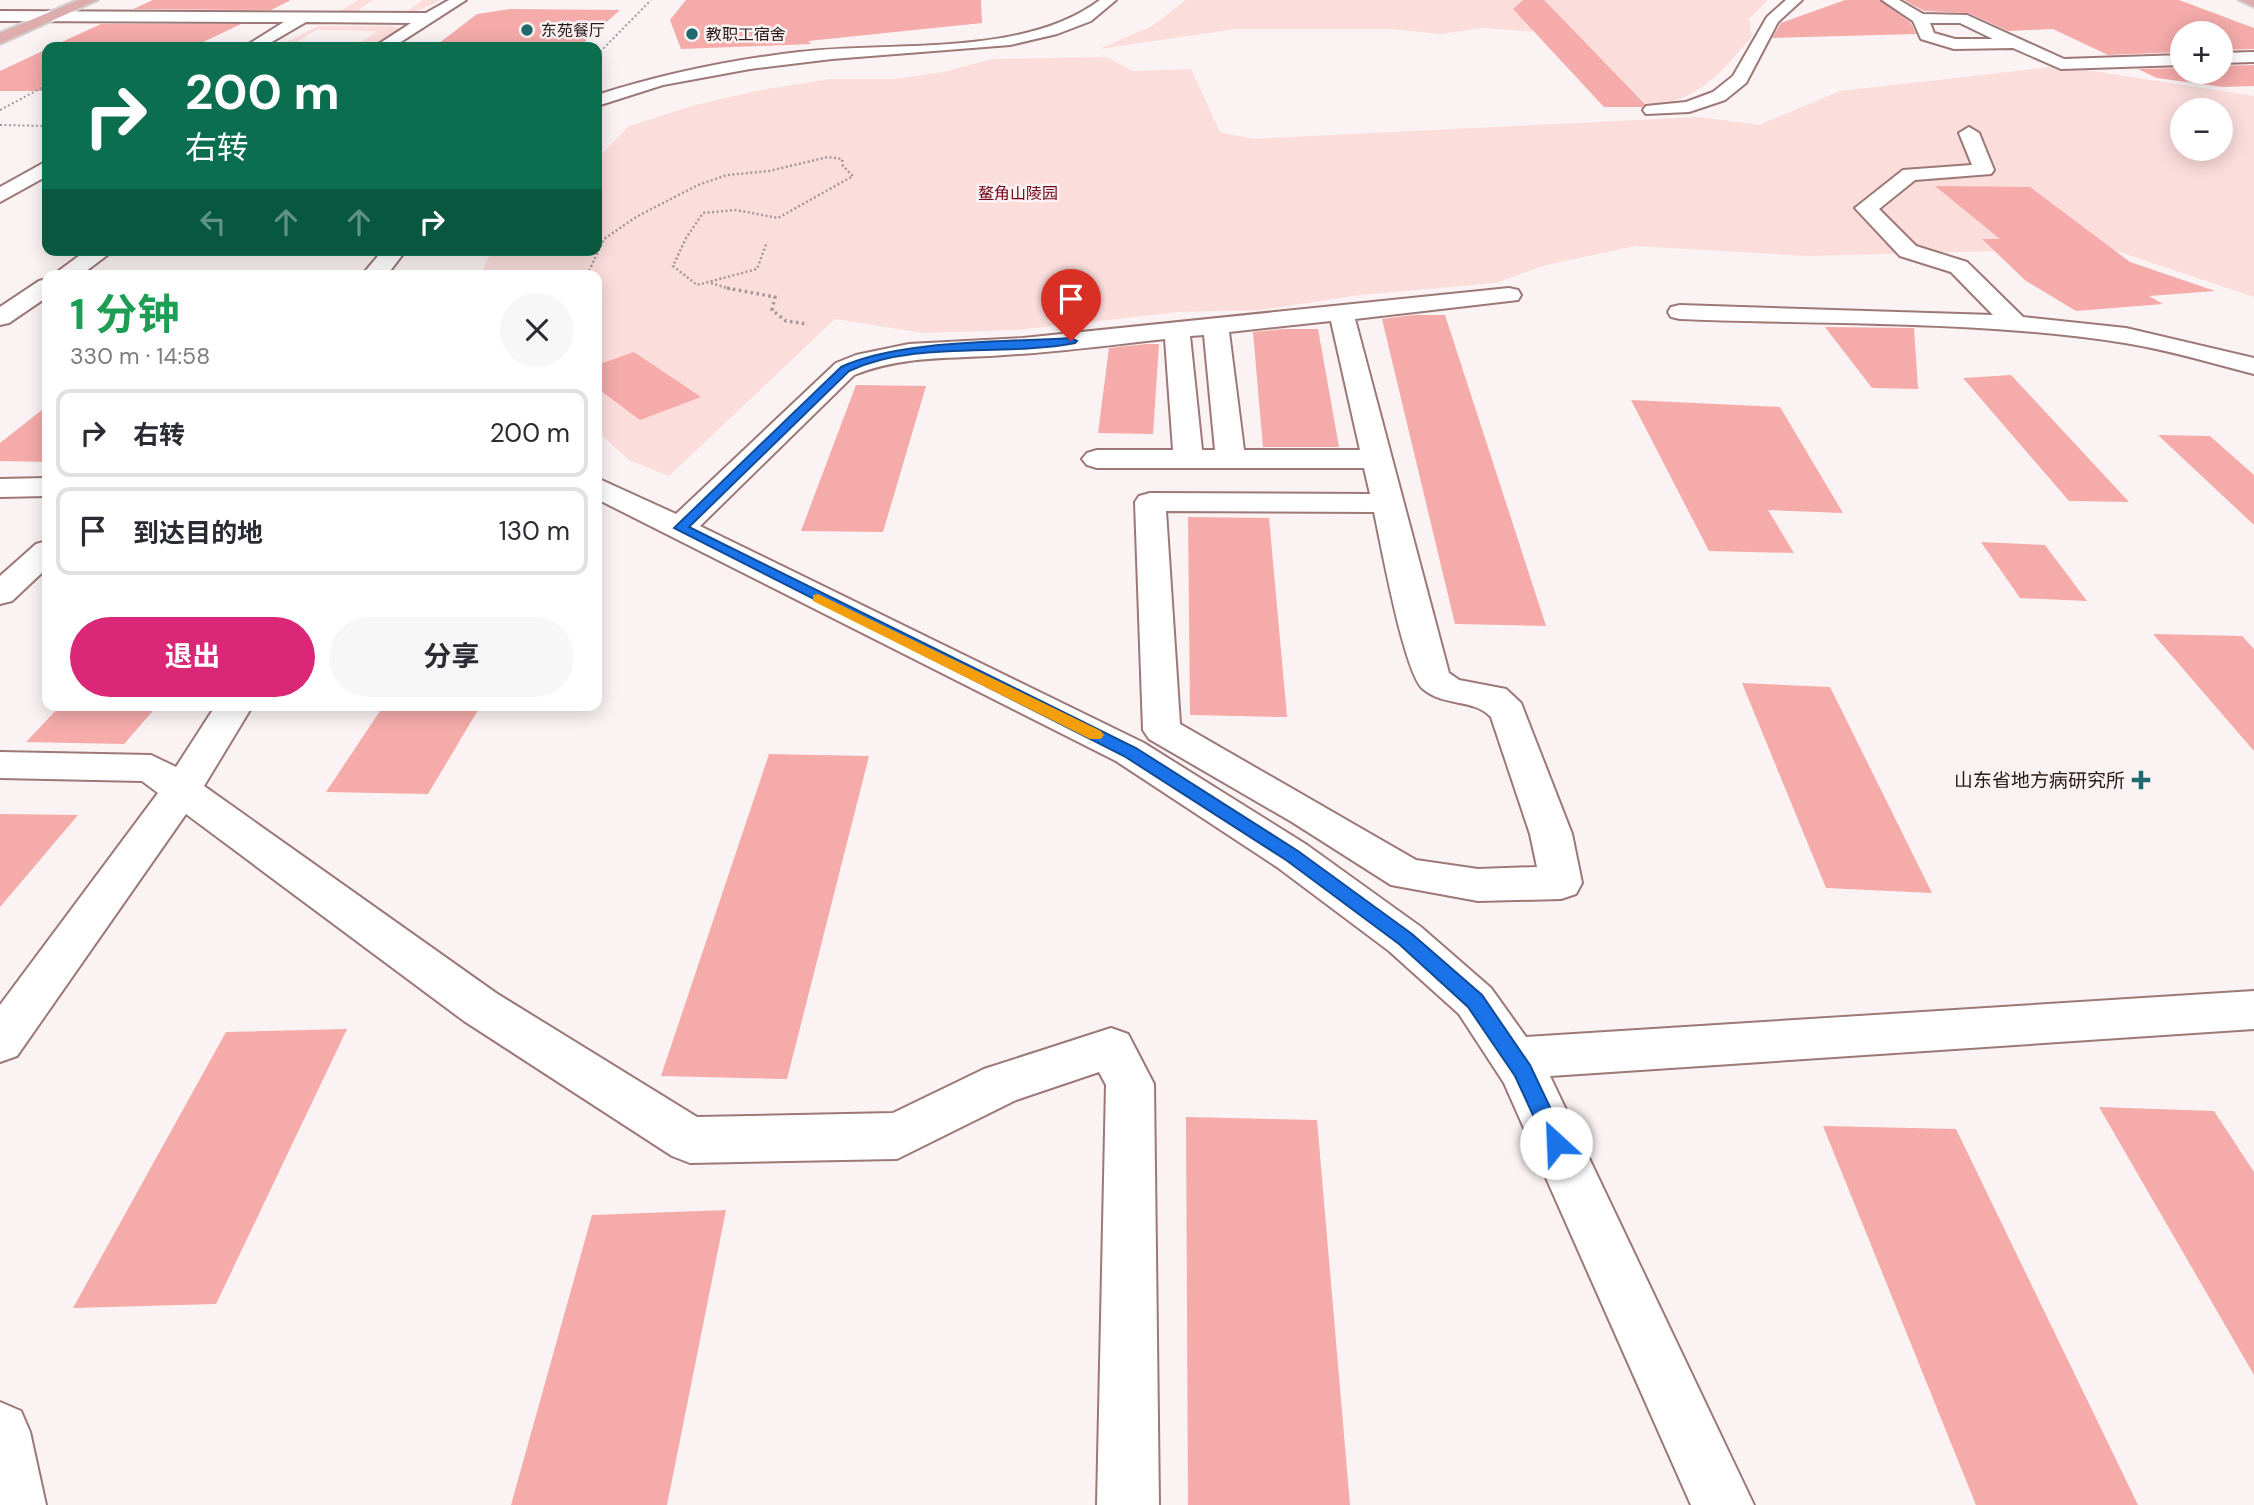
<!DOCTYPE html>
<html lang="zh">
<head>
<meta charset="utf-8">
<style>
  body { margin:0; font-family:"DM Sans","Noto Sans SC",sans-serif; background:#f7f7f7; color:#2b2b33; height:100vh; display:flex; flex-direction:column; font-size:26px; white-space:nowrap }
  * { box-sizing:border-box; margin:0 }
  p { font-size:23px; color:#7c7c81 }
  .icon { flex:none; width:38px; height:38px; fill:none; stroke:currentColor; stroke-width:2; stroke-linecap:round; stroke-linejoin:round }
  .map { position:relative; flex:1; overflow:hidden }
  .sheet { position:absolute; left:42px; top:270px; width:560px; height:441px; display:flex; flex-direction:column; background:#fff; border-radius:14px; box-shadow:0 4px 18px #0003 }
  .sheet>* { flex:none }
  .guide { position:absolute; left:42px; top:42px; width:560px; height:214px; border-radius:14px; box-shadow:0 4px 18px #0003; background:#0b6e4f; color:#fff; overflow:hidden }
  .buttons { position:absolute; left:2170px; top:21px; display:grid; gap:14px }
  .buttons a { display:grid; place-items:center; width:63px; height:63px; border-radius:50%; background:#fff; box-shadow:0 4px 18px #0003; font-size:35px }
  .pin { position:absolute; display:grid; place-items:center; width:60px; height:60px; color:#fff; margin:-72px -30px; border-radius:50% 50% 50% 0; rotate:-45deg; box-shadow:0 0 7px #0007 }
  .pin .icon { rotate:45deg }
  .me { position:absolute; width:77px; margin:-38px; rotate:335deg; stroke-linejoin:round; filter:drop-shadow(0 0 5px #0008) }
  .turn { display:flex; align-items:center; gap:24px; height:147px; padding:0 28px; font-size:32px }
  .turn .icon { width:91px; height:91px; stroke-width:2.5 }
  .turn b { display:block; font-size:49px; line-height:60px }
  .lanes { display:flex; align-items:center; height:66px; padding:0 28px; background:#0003; justify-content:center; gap:35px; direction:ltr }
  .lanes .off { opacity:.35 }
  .round { display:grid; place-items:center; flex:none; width:74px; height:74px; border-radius:37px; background:#f7f7f7 }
  .summary { display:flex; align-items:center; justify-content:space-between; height:119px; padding:0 28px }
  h1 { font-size:42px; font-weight:700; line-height:52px; color:#1e9e55 }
  .cta { display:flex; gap:14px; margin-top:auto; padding:14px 28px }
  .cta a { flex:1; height:80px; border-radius:42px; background:#db2777; color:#fff; font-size:28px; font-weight:700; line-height:80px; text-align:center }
  .cta a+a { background:#f7f7f7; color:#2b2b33 }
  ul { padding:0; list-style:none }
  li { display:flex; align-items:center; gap:21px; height:88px; margin:0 14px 10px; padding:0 14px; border:4px solid #e1e1e2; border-radius:14px }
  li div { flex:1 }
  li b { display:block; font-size:26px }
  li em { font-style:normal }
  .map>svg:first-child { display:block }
</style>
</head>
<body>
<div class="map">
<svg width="2254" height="1505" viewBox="0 0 2254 1505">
  <rect width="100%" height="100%" fill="#fbf3f3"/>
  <path fill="#fbdddc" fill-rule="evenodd" d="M 358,0 L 373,0 L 357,11 L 407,11 L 423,0 L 440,0 C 409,21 371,15 334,15 Z
    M 1186,0 L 1768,0 L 1749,19 L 1752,36 C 1720,74 1700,99 1649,107 L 1583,40 L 1571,34 L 1482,28 L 1441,34 L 1392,29 L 1236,29 L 1099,49 L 1152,26 Z
    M 318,26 L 392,26 L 400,29 L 371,47 L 354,47 L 377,31 L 316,30 L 288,47 L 277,47 Z
    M 1107,57 L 1133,71 L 1191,69 L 1220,132 L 1252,139 L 1699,117 L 1759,125 L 1840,91 L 2060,66 L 2254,96 L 2254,297 L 2108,248 L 1810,256 L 1635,246 L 1546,265 L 1495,283 L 1360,295 L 1260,310 L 1179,312 L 1017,330 L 923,333 L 835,319 L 669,476 L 629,460 L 597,431 L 597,275 L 481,275 L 488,258 L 496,250 L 597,250 L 597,159 L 629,126 L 695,105 L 760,90 L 830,79 L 895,79 L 943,72 L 992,59 ZM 2182,110 L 2221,110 L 2221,149 L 2182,149 Z"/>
  <path fill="#f4aba9" d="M 153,0 L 291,0 L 271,10 L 133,9 Z
    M 686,0 L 981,0 L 982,23 L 808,41 L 811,44 L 681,49 L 670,20 Z
    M 1523,0 L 1544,0 L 1645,104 L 1642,107 L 1604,107 L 1513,9 Z
    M 1845,0 L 1880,0 L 1911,23 L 1916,34 L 1772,38 L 1781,23 Z
    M 1904,0 L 2179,0 L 2254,28 L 2254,49 L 2221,50 L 2221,33 L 2182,33 L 2182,52 L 2108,55 L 2053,29 L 2008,31 L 1968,13 L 1924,11 Z
    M 510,9 L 620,10 L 579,47 L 434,47 L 477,14 Z
    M 101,24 L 241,24 L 193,47 L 51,47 Z
    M 47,49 L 47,91 L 0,91 L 0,71 Z
    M 2254,65 L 2254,86 L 2223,87 L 2157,78 L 2138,69 L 2182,68 L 2182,72 L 2221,72 L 2221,66 Z
    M 1935,186 L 2030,187 L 2130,262 L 2215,291 L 2149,296 L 2163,304 L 2076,311 L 2026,281 L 1982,239 L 2000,239 Z
    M 1413,315 L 1445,315 L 1546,626 L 1455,624 L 1382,319 Z
    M 1825,327 L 1914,328 L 1918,389 L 1872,388 Z
    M 1284,329 L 1318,329 L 1339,447 L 1263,447 L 1253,332 Z
    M 1147,344 L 1159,344 L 1153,434 L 1098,433 L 1109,348 Z
    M 634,352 L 701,397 L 640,420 L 597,388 L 597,365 Z
    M 2011,375 L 2129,502 L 2069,501 L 1963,378 Z
    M 856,385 L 926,386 L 883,532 L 801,531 Z
    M 1631,400 L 1780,407 L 1843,513 L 1768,510 L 1794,553 L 1709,551 Z
    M 47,406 L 47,462 L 0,461 L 0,443 Z
    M 2158,435 L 2210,436 L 2254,475 L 2254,525 Z
    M 1188,517 L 1269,518 L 1287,717 L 1190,715 Z
    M 1981,542 L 2045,545 L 2087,601 L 2020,598 Z
    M 2153,634 L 2242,636 L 2254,649 L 2254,751 Z
    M 1742,683 L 1830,687 L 1932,893 L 1826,888 Z
    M 61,705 L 158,705 L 124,744 L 26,742 Z
    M 384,705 L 481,705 L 428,794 L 326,792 Z
    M 769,754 L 869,756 L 787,1079 L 661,1076 Z
    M 0,814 L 78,815 L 0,907 Z
    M 347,1029 L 216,1304 L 73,1308 L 226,1032 Z
    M 2099,1107 L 2214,1111 L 2254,1172 L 2254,1375 Z
    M 1186,1117 L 1317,1120 L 1350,1505 L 1188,1505 Z
    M 1823,1126 L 1956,1129 L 2138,1505 L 1976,1505 Z
    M 726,1210 L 667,1505 L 511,1505 L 592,1215 Z"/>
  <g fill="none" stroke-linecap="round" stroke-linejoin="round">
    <g stroke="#9c7877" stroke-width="4">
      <path id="minor" d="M 449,0 L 466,0 L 393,47 L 374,47 L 411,23 L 306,22 L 263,47 L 244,47 L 284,22 L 0,21 L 0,11 L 426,13 Z
        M 1100,0 L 1116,0 L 1091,21 L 1057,34 L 1010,45 L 832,59 L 750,69 L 663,85 L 597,106 L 597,95 C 663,74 730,60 799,52 C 891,41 1023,58 1100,0 Z
        M 1786,0 L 1802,0 L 1778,22 L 1746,83 L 1725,100 L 1689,112 L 1646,114 L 1643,110 L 1646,106 L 1686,102 L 1713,92 L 1733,76 L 1767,17 Z
        M 1882,0 L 1899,0 L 1923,14 L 1967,15 L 2064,59 L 2182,55 L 2182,65 L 2061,69 L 2013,48 L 1954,49 L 1921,39 L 1913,21 ZM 1930,23 L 1960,23 L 1993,39 L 1955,39 L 1934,33 Z
        M 2254,52 L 2254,62 L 2221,63 L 2221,53 Z
        M 1969,127 L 1979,133 L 1994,170 L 1991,174 L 1915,180 L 1879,209 L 1916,246 L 1967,262 L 2023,317 L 2126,328 L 2254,358 L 2254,374 C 2211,363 2169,350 2125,343 C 1979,320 1828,325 1680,319 L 1671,317 L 1668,312 L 1671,307 L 1680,305 L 1993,315 L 1951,272 L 1900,256 L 1855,208 L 1903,170 L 1972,165 L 1959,133 Z
        M 47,161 L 47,176 L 0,202 L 0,187 Z
        M 87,250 L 114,250 L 81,275 L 53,275 Z
        M 383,250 L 406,250 L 387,275 L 362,275 Z
        M 47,279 L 47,297 L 9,323 L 0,325 L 0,307 L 39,281 Z
        M 1509,288 L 1518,290 L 1521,295 L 1518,300 L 1355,319 L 1449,673 L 1459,680 L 1506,689 L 1521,703 L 1572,834 L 1582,883 L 1576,894 L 1561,899 L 1478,901 L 1391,885 L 1292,822 L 1149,739 L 1143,730 L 1135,502 L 1139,496 L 1150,493 L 1370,494 L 1364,468 L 1097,468 L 1087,465 L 1082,459 L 1087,453 L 1097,450 L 1173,450 L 1165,339 C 1111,345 1057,352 1004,355 C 952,359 903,355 854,375 L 700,526 L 1144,743 L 1307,845 L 1421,927 L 1491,988 L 1526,1037 L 2254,991 L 2254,1029 L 1550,1076 L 1754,1505 L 1691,1505 L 1504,1083 L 1459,1014 L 1389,951 L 1277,867 L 1116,761 L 597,499 L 597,478 L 676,514 L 836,363 L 856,355 L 909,344 L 1023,338 ZM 1331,321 L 1360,450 L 1244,450 L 1229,332 ZM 1204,335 L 1215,450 L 1202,450 L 1190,336 ZM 1166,511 L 1374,512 C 1381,544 1404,673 1423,689 C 1444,707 1473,698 1491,717 L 1530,834 L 1537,867 L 1478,869 L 1416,860 L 1180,724 Z
        M 47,478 L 47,496 L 0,497 L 0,479 Z
        M 47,541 L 47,568 L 12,601 L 0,604 L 0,576 L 36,544 Z
        M 216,705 L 253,705 L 204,786 L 496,993 L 697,1117 L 893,1113 L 984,1069 L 1111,1028 L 1128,1034 L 1154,1084 L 1159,1505 L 1097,1505 L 1106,1085 L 1099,1072 L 1016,1100 L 897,1159 L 690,1163 L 672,1156 L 464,1021 L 186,814 L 17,1056 L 0,1062 L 0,1005 L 158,793 L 142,781 L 0,778 L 0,752 L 151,755 L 176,767 Z
        M 0,1402 L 21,1411 L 30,1432 L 46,1505 L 0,1505 Z"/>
    </g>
    <g stroke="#d4d1d1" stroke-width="4">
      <path id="major" d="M 78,0 L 98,0 L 0,44 L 0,33 Z
        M 2239,0 L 2254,0 L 2254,7 Z"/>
    </g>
    <path stroke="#a39898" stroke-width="2" stroke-dasharray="2 2.5" stroke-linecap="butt" d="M 597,55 L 651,0
      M 0,110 L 47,85
      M 0,125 L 47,126"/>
    <path stroke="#a39898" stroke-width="2.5" stroke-dasharray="2 2.5" stroke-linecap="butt" d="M 587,275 L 604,239 L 636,217 L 698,185 L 727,175 L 769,171 L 828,157 L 842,159 L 843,166 L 853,176 L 778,218 L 736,210 L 703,213 L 686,238 L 673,266 L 697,285 L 757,269 L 767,242
      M 711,283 L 733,290"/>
    <path stroke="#a39898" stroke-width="3.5" stroke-dasharray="2.5 3.5" stroke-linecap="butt" d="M 727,288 L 775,297 L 772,310 L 786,321 L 808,324"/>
    <use href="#minor" fill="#fff" fill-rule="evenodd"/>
    <use href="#major" fill="#ddadad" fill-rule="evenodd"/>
  </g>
  <path fill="#1a73e8" stroke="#114b97" stroke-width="2" d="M 1071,338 L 1077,341 L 1075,343 C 1003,357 916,340 849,371 L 689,527 L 1136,748 L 1298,851 L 1412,934 L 1482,995 L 1530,1065 L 1567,1143 L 1564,1150 L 1556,1153 L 1549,1150 L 1515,1076 L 1468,1007 L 1399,944 L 1286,860 L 1124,756 L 674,528 L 841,367 C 898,340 1006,342 1071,338 Z"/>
  <path fill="#f59e0b" d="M 818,594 L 1101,731 L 1104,735 L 1101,739 L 1090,739 L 813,601 L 813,595 Z"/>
  <g fill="#1e6b6f" stroke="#fbf3f3" stroke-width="2.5">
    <circle cx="527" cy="30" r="7"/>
    <circle cx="692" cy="34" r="7"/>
    <path d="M2137.5 769.5h7v7h7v7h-7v7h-7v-7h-7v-7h7z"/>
  </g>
  <g text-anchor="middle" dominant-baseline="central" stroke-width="5" stroke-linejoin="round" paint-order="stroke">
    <g font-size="16" fill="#281a19" stroke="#fbf3f3" text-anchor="start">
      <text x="541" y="30">东苑餐厅</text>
      <text x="706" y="34">教职工宿舍</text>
    </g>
    <g font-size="16" fill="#710218" stroke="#fbf3f3">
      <text x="1018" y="193">鳌角山陵园</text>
    </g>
    <g font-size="19" fill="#281a19" stroke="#fbf3f3" text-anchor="end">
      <text x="2125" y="780">山东省地方病研究所</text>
    </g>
  </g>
</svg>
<div class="buttons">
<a>+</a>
<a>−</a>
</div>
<div class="pin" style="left:1071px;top:341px;background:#d93025"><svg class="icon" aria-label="arrive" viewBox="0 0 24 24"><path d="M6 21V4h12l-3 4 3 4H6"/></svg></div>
<svg class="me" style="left:1556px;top:1143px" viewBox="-20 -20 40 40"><circle r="19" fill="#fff"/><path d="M0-13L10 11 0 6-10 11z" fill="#1a73e8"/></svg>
<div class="guide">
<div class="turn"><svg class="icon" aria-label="right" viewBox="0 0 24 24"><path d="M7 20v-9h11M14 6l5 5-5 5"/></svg><div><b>200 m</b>右转</div></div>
<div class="lanes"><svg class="icon off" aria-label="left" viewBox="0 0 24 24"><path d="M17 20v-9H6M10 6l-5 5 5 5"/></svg><svg class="icon off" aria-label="ahead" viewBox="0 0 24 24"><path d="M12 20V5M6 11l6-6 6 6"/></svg><svg class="icon off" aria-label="ahead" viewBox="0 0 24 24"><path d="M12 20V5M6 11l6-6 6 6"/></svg><svg class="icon" aria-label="right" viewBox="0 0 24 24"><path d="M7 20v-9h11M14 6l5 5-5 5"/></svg></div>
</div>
<section class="sheet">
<div class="summary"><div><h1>1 分钟</h1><p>330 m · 14:58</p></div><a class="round"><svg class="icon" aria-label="close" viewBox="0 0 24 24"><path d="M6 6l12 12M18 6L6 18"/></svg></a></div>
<ul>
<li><svg class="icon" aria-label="right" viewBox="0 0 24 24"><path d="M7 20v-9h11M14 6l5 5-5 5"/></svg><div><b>右转</b></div><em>200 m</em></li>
<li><svg class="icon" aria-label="arrive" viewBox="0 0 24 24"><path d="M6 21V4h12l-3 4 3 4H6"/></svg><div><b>到达目的地</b></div><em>130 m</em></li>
</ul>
<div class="cta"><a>退出</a><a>分享</a></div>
</section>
</div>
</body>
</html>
